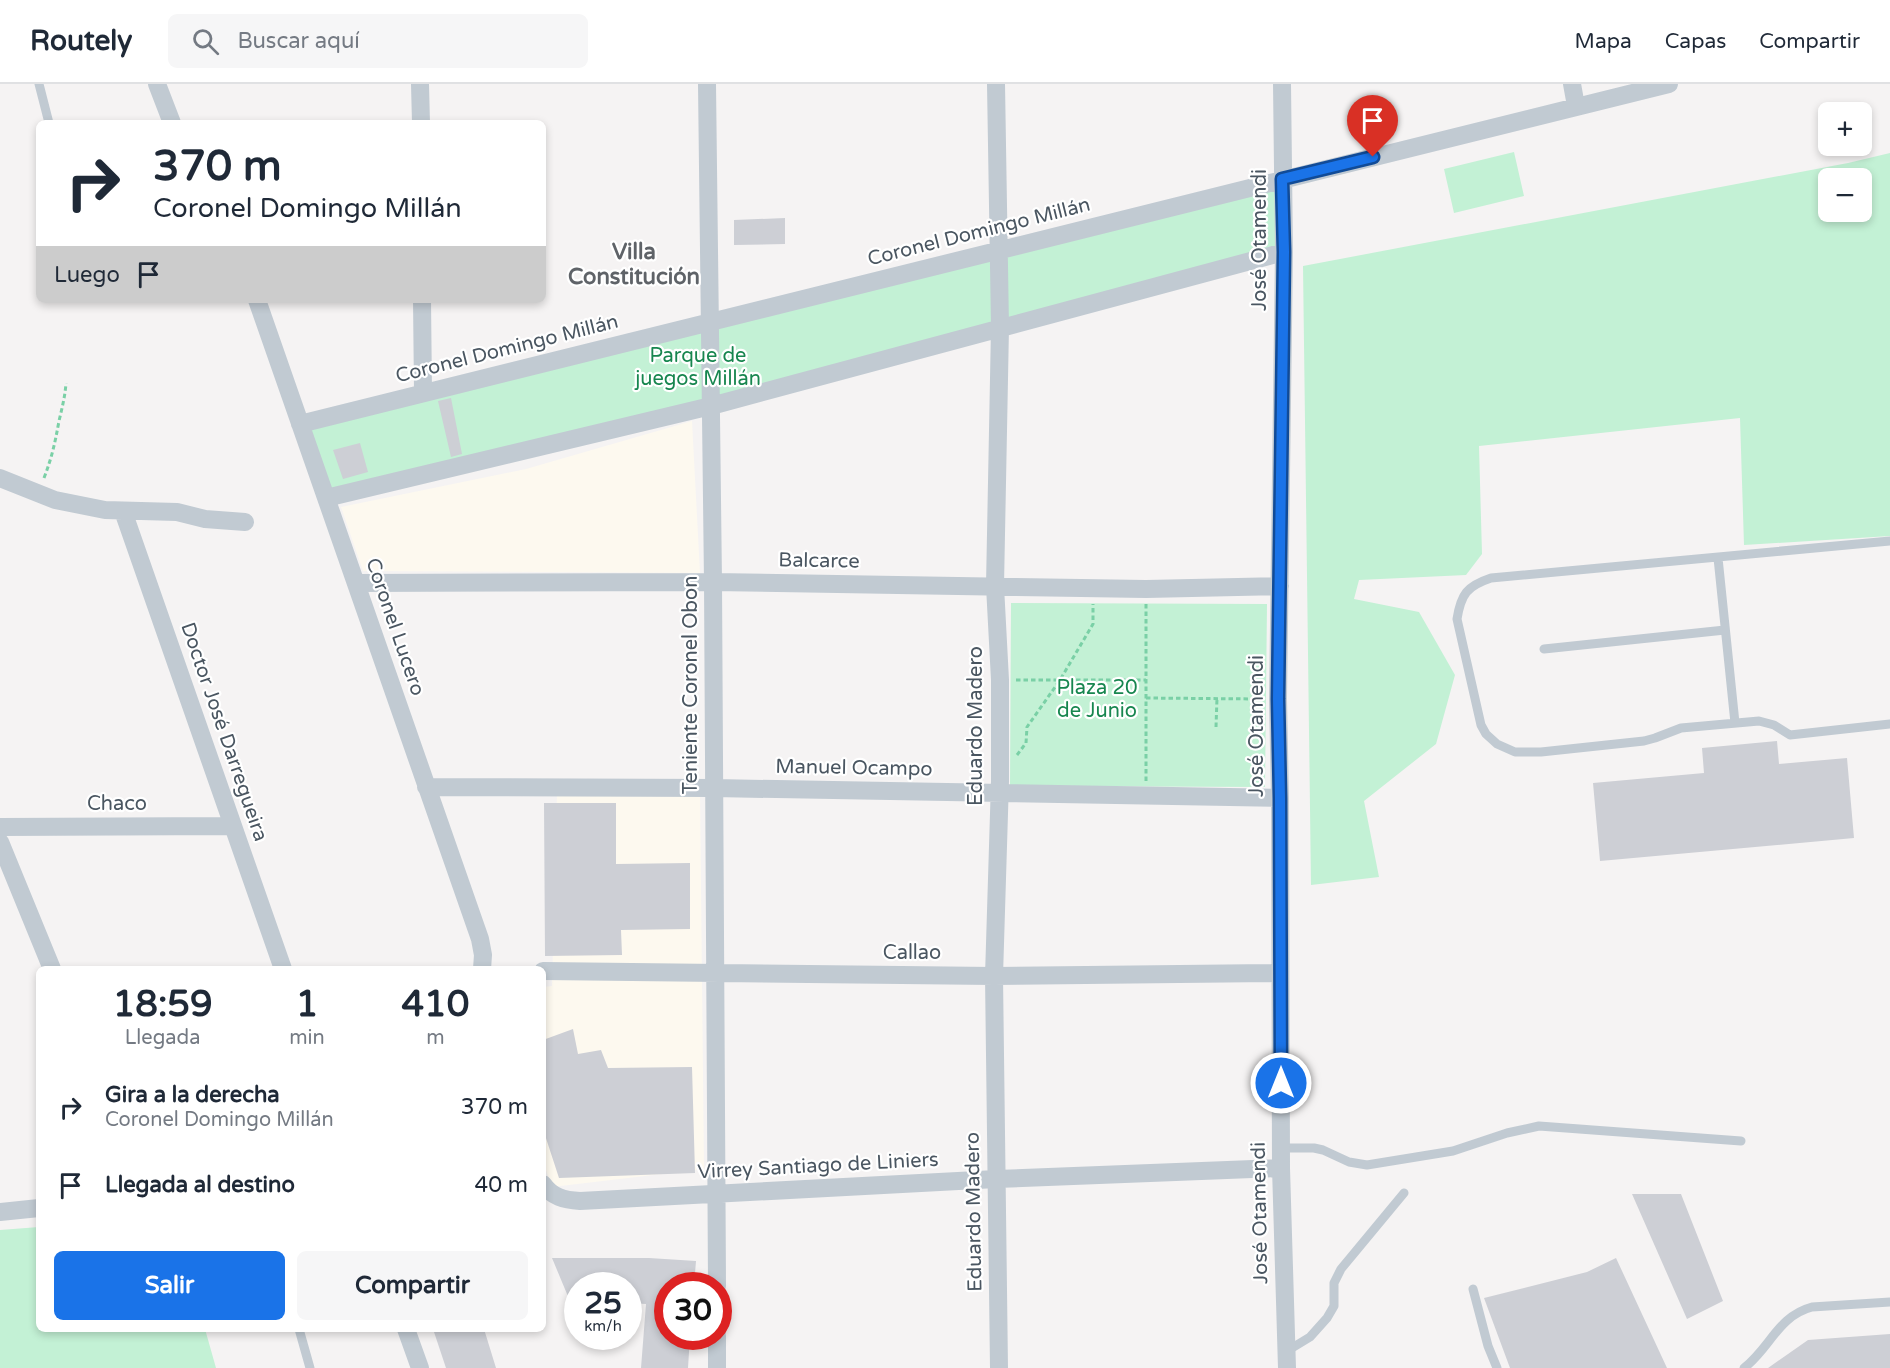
<!DOCTYPE html>
<html lang="es">
<head>
<meta charset="utf-8">
<style>
  body { margin:0; font-family:"Varela Round",sans-serif; background:#f6f6f7; color:#1f2937; height:100vh; display:flex; flex-direction:column; font-size:22px; white-space:nowrap }
  * { box-sizing:border-box; margin:0 }
  p { font-size:20px; color:#747a83 }
  .icon { flex:none; width:33px; height:33px; fill:none; stroke:currentColor; stroke-width:2; stroke-linecap:round; stroke-linejoin:round }
  .map { position:relative; flex:1; overflow:hidden }
  .panel { position:absolute; left:36px; top:882px; width:510px; height:366px; display:flex; flex-direction:column; background:#fff; border-radius:9px; box-shadow:0 3px 9px #0003 }
  .panel>* { flex:none }
  .guide { position:absolute; left:36px; top:36px; width:510px; height:183px; border-radius:9px; box-shadow:0 3px 9px #0003; background:#fff; color:#1f2937; overflow:hidden }
  .tools { position:absolute; left:1818px; top:18px; display:grid; gap:12px }
  .tools a { display:grid; place-items:center; width:54px; height:54px; border-radius:9px; background:#fff; box-shadow:0 3px 9px #0003; font-size:30px }
  .speed { position:absolute; left:564px; top:1188px; display:flex; gap:12px; font-size:30px; font-weight:700; text-align:center }
  .speed>* { display:grid; place-content:center; width:78px; height:78px; border-radius:50%; background:#fff; box-shadow:0 3px 9px #0003; line-height:1 }
  .speed small { font-size:15px; font-weight:400 }
  .speed .limit { border:9px solid #d22; background:#fff; color:#111 }
  .pin { position:absolute; display:grid; place-items:center; width:51px; height:51px; color:#fff; margin:-62px -26px; border-radius:50% 50% 50% 0; rotate:-45deg; box-shadow:0 0 6px #0007 }
  .pin .icon { rotate:45deg }
  .me { position:absolute; width:66px; margin:-33px; rotate:0deg; stroke-linejoin:round; filter:drop-shadow(0 0 4px #0008) }
  .turn { display:flex; align-items:center; gap:21px; height:126px; padding:0 18px; font-size:27px }
  .turn .icon { width:78px; height:78px; stroke-width:2.5 }
  .turn b { display:block; font-size:42px; line-height:51px }
  .then { display:flex; align-items:center; height:57px; padding:0 18px; background:#0003; gap:12px; font-size:22px }
  .eta { display:flex; justify-content:space-evenly; align-items:center; height:102px; text-align:center }
  .eta b { font-size:36px; font-weight:800; line-height:42px }
  .cta { display:flex; gap:12px; margin-top:auto; padding:12px 18px }
  .cta a { flex:1; height:69px; border-radius:9px; background:#1a73e8; color:#fff; font-size:24px; font-weight:800; line-height:69px; text-align:center }
  .cta a+a { background:#f6f6f7; color:#1f2937 }
  ul { padding:0; list-style:none }
  li { display:flex; align-items:center; gap:18px; height:78px; padding:0 18px }
  li div { flex:1 }
  li b { display:block; font-size:22px }
  li em { font-style:normal }
  header { display:flex; align-items:center; gap:36px; box-sizing:border-box; height:84px; padding:0 30px; background:#fff; border-bottom:2px solid #e0e1e3 }
  header strong { font-size:28px }
  nav { display:flex; gap:33px; margin-inline-start:auto; font-size:21px }
  .search { width:420px; height:54px; background:#f6f6f7; display:flex; align-items:center; gap:15px; box-sizing:border-box; padding:0 21px; border-radius:9px; color:#747a83; font-size:22px }
  .map>svg:first-child { display:block }
</style>
</head>
<body>
<header>
<strong>Routely</strong>
<div class="search"><svg class="icon" aria-label="search" viewBox="0 0 24 24"><circle cx="10" cy="10" r="6"/><path d="M15 15l6 6"/></svg>Buscar aquí</div>
<nav><a>Mapa</a><a>Capas</a><a>Compartir</a></nav>
</header>
<div class="map">
<svg width="1890" height="1284" viewBox="0 0 1890 1284">
  <rect width="100%" height="100%" fill="#f5f3f3"/>
  <path fill="#fdf9ef" d="M 692,337 L 700,489 L 363,487 L 341,423 L 526,385 Z
    M 700,708 L 704,1085 L 552,1103 L 543,1078 L 543,903 L 552,902 L 557,709 Z"/>
  <path fill="#c3f1d5" fill-rule="evenodd" d="M 1514,68 L 1524,112 L 1454,129 L 1444,85 Z
    M 1890,69 L 1890,452 L 1744,461 L 1740,334 L 1479,362 L 1482,470 L 1466,491 L 1359,496 L 1354,515 L 1419,528 L 1455,591 L 1436,660 L 1364,717 L 1379,793 L 1311,801 L 1303,182 L 1848,79 ZM 1828,94 L 1862,94 L 1862,128 L 1828,128 Z
    M 1282,95 L 1284,168 L 326,414 L 300,340 Z
    M 1011,519 L 1267,520 L 1265,703 L 1010,702 Z
    M 39,1143 L 39,1245 L 205,1245 L 216,1284 L 0,1284 L 0,1146 Z"/>
  <path fill="#cdcfd5" d="M 785,134 L 785,160 L 734,161 L 734,136 Z
    M 451,314 L 462,370 L 451,373 L 438,317 Z
    M 360,359 L 368,388 L 343,395 L 333,366 Z
    M 1777,657 L 1779,680 L 1847,674 L 1854,754 L 1600,777 L 1593,699 L 1704,689 L 1702,664 Z
    M 544,719 L 616,719 L 616,780 L 690,779 L 690,845 L 621,846 L 622,871 L 545,872 Z
    M 573,945 L 578,970 L 601,966 L 608,984 L 692,983 L 695,1089 L 559,1094 L 543,1045 L 543,956 Z
    M 1632,1110 L 1681,1110 L 1723,1217 L 1687,1235 Z
    M 552,1174 L 649,1174 L 696,1177 L 694,1202 L 668,1202 L 668,1252 L 690,1252 L 688,1284 L 641,1284 L 646,1220 L 628,1219 L 628,1202 L 578,1202 L 577,1234 Z
    M 1616,1174 L 1667,1284 L 1510,1284 L 1484,1214 L 1587,1188 Z
    M 433,1245 L 484,1245 L 496,1284 L 446,1284 Z
    M 1890,1250 L 1890,1284 L 1768,1284 L 1808,1256 Z"/>
  <g fill="none" stroke-linecap="round" stroke-linejoin="round">
    <path stroke="#7ad0a6" stroke-width="3" stroke-dasharray="4.5 3" stroke-linecap="butt" d="M 44,394 C 52,373 55,359 59,337 C 62,324 65,313 66,299
      M 1146,520 L 1146,697
      M 1016,596 L 1146,596
      M 1146,614 L 1261,615
      M 1216,643 L 1217,614
      M 1017,671 L 1026,659 L 1027,643 L 1060,596 L 1093,540 L 1093,520"/>
    <path stroke="#c1cad2" stroke-width="9" d="M 39,0 L 49,39
      M 1890,457 L 1491,494 C 1467,502 1461,510 1457,535 L 1481,641 L 1486,650 L 1497,660 L 1515,668 L 1541,668 L 1644,657 L 1655,654 L 1681,644 L 1759,637 L 1774,641 L 1790,651 L 1890,640
      M 1718,474 L 1735,639
      M 1544,565 L 1725,546
      M 1281,1064 L 1314,1064 L 1323,1066 L 1349,1078 L 1367,1081 L 1453,1067 L 1507,1049 L 1539,1042 L 1741,1057
      M 1473,1205 L 1488,1262 L 1497,1284
      M 299,1245 L 310,1284
      M 1287,1267 L 1310,1253 L 1327,1234 L 1334,1222 L 1334,1199 L 1341,1185 L 1404,1109
      M 1744,1284 C 1770,1264 1778,1232 1812,1223 L 1890,1218"/>
    <path stroke="#c1cad2" stroke-width="18" d="M 157,0 L 172,39
      M 420,0 L 421,39
      M 707,0 L 713,498 L 717,1202
      M 996,0 L 1000,243 L 995,502 L 1000,596 L 1000,697 L 994,892 L 999,1284
      M 1282,0 L 1284,168 L 1278,615 L 1280,714 L 1281,1084 L 1287,1284
      M 1572,0 L 1576,22
      M 257,216 L 480,855 L 483,871 L 482,885
      M 422,216 L 423,308
      M 300,340 L 1669,0
      M 0,394 L 55,416 L 105,426 L 177,428 L 205,435 L 245,438
      M 326,414 L 711,322 L 1284,168
      M 123,427 L 283,885
      M 356,499 L 713,498 L 1146,505 L 1280,502
      M 426,703 L 714,704 L 1280,714
      M 0,743 L 233,742
      M 0,758 L 52,885
      M 543,887 L 994,892 L 1280,889
      M 543,1100 C 552,1113 564,1116 580,1117 L 996,1095 L 1281,1084
      M 0,1128 L 39,1124
      M 406,1245 L 420,1284
      M 717,1252 L 717,1284"/>
  </g>
  <g fill="none" stroke-linecap="round" stroke-linejoin="round">
    <g stroke="#114b97" stroke-width="15">
      <path id="route" d="M 1281,999 L 1280,714 L 1278,615 L 1284,168 L 1282,95 L 1373,73"/>
    </g>
    <use href="#route" stroke="#1a73e8" stroke-width="10"/>
  </g>
  <g text-anchor="middle" dominant-baseline="central" stroke-width="4.5" stroke-linejoin="round" paint-order="stroke">
    <g font-size="20" fill="#4a5661" stroke="#fff">
      <text transform="translate(979 148) rotate(-14)">Coronel Domingo Millán</text>
      <text transform="translate(1260 156) rotate(-90)">José Otamendi</text>
      <text transform="translate(507 265) rotate(-14)">Coronel Domingo Millán</text>
      <text transform="translate(819 477) rotate(1)">Balcarce</text>
      <text transform="translate(395 543) rotate(71)">Coronel Lucero</text>
      <text transform="translate(691 601) rotate(-90)">Teniente Coronel Obon</text>
      <text transform="translate(976 642) rotate(-90)">Eduardo Madero</text>
      <text transform="translate(1257 642) rotate(-90)">José Otamendi</text>
      <text transform="translate(224 648) rotate(71)">Doctor José Darregueira</text>
      <text transform="translate(854 684) rotate(1)">Manuel Ocampo</text>
      <text x="117" y="720">Chaco</text>
      <text x="912" y="869">Callao</text>
      <text transform="translate(818 1082) rotate(-3)">Virrey Santiago de Liniers</text>
      <text transform="translate(974 1128) rotate(-91)">Eduardo Madero</text>
      <text transform="translate(1260 1129) rotate(-91)">José Otamendi</text>
    </g>
    <g font-size="20" fill="#17864f" stroke="#fff">
      <text x="698" y="272">Parque de<tspan x="698" dy="23">juegos Millán</tspan></text>
      <text x="1097" y="604">Plaza 20<tspan x="1097" dy="23">de Junio</tspan></text>
    </g>
    <g font-size="22" font-weight="bold" fill="#5f6368" stroke="#fff">
      <text x="634" y="168">Villa<tspan x="634" dy="25">Constitución</tspan></text>
    </g>
  </g>
</svg>
<div class="tools">
<a>+</a>
<a>−</a>
</div>
<div class="speed"><div>25<small>km/h</small></div><div class="limit">30</div></div>
<div class="pin" style="left:1373px;top:73px;background:#d93025"><svg class="icon" aria-label="arrive" viewBox="0 0 24 24"><path d="M6 21V4h12l-3 4 3 4H6"/></svg></div>
<svg class="me" style="left:1281px;top:999px" viewBox="-20 -20 40 40"><circle r="17" fill="#1a73e8" stroke="#fff" stroke-width="3"/><path d="M0-11L8 9 0 5-8 9z" fill="#fff"/></svg>
<div class="guide">
<div class="turn"><svg class="icon" aria-label="right" viewBox="0 0 24 24"><path d="M7 20v-9h11M14 6l5 5-5 5"/></svg><div><b>370 m</b>Coronel Domingo Millán</div></div>
<div class="then">Luego<svg class="icon" aria-label="arrive" viewBox="0 0 24 24"><path d="M6 21V4h12l-3 4 3 4H6"/></svg></div>
</div>
<section class="panel">
<div class="eta">
<div><b>18:59</b><p>Llegada</p></div>
<div><b>1</b><p>min</p></div>
<div><b>410</b><p>m</p></div>
</div>
<ul>
<li><svg class="icon" aria-label="right" viewBox="0 0 24 24"><path d="M7 20v-9h11M14 6l5 5-5 5"/></svg><div><b>Gira a la derecha</b><p>Coronel Domingo Millán</p></div><em>370 m</em></li>
<li><svg class="icon" aria-label="arrive" viewBox="0 0 24 24"><path d="M6 21V4h12l-3 4 3 4H6"/></svg><div><b>Llegada al destino</b></div><em>40 m</em></li>
</ul>
<div class="cta"><a>Salir</a><a>Compartir</a></div>
</section>
</div>
</body>
</html>
